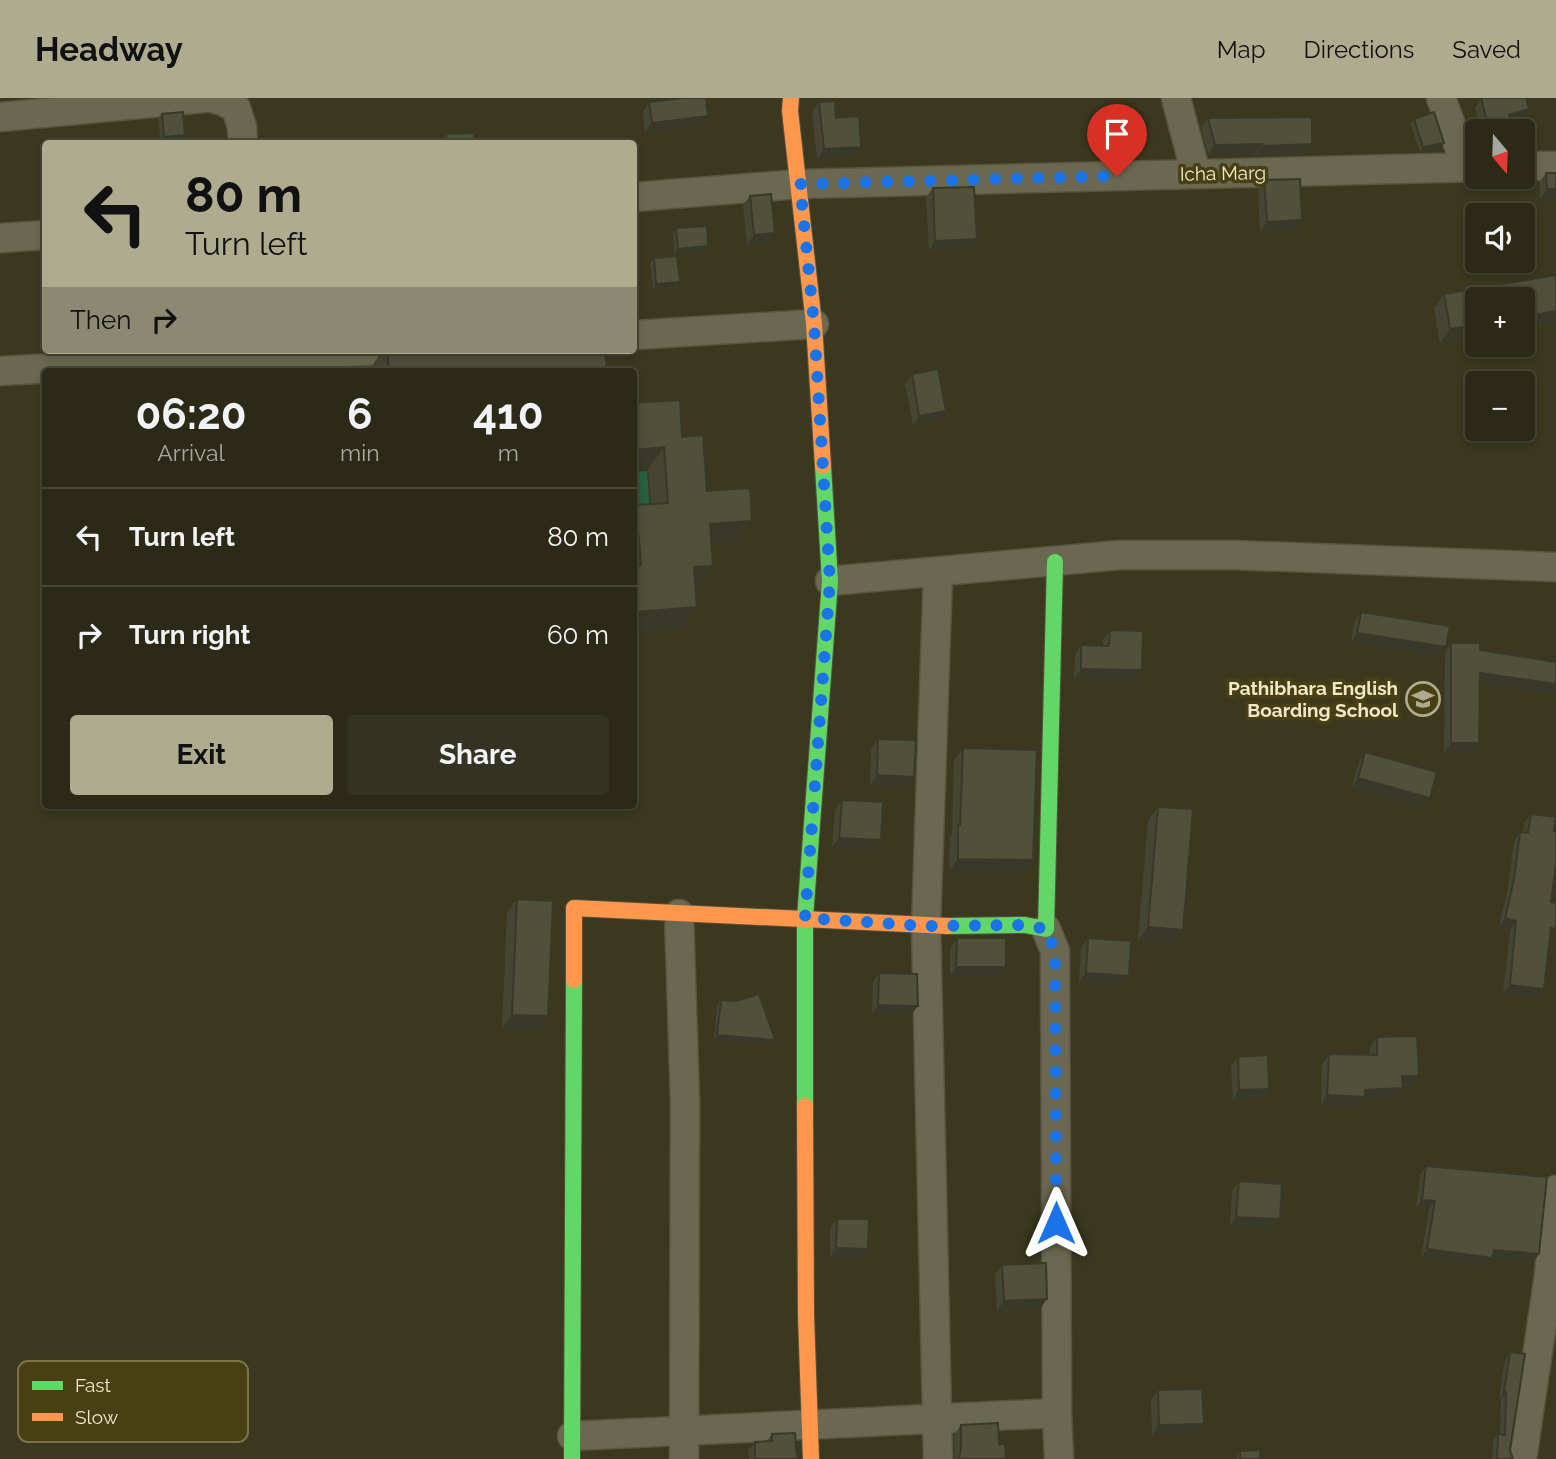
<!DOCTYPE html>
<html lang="en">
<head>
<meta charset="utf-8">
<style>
  body { margin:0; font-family:Raleway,sans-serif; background:#343220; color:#f1f3f6; height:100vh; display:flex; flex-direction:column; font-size:26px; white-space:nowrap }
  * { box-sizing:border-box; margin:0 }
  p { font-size:23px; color:#a6a7a1 }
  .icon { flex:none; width:38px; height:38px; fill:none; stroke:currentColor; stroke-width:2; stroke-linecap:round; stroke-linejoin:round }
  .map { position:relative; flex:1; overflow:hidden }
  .sheet { position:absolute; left:42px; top:270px; width:595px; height:441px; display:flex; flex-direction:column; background:#2c2a17; border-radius:7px; box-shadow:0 4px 10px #0003,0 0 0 2px #484636 }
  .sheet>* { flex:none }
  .guide { position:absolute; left:42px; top:42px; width:595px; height:214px; border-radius:7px; box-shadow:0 4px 10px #0003,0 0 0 2px #484636; background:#afab8f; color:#111; overflow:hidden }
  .needle { width:46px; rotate:161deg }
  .buttons { position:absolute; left:1465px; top:21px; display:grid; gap:14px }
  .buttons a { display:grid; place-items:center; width:70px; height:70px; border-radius:7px; background:#2c2a17; box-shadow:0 4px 10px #0003,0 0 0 2px #484636; font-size:35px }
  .pin { position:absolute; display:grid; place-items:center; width:60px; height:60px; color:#fff; margin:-72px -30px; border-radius:50% 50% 50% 0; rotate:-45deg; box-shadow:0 0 7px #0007 }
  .pin .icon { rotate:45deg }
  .me { position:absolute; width:77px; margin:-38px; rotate:0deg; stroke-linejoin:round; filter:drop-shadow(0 0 5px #0008) }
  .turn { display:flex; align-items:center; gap:24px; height:147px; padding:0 28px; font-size:32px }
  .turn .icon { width:91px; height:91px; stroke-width:2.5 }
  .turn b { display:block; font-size:49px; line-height:60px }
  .then { display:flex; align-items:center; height:66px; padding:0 28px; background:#0003; gap:14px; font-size:26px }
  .eta { display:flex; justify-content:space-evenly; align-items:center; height:119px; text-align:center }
  .eta b { font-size:42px; font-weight:700; line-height:49px }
  .primary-button { display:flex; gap:14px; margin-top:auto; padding:14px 28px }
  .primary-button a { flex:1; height:80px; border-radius:7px; background:#afab8f; color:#111; font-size:28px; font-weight:700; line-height:80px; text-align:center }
  .primary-button a+a { background:#343220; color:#f1f3f6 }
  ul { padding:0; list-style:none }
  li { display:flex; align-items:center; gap:21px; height:98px; padding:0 28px; border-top:2px solid #484636 }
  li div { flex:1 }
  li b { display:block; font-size:26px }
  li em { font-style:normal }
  header { display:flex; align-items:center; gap:42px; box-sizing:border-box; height:98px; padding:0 35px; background:#afab8f; color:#111 }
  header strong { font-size:33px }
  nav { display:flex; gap:38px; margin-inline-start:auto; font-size:24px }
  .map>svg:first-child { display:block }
</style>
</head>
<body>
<header>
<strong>Headway</strong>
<nav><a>Map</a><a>Directions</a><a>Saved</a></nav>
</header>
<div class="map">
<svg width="1556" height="1361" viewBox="0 0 1556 1361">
  <rect width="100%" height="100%" fill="#3b381f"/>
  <path fill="#265f41" d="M 647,373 L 651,426 L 634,427 L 634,374 Z"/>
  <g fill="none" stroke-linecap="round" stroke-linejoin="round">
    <g stroke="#57543f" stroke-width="31">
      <path id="street" d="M 211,0 L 223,3 L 236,10 L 242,29 L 243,46
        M 1176,0 L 1196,76
        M 1441,0 L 1467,70
        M 0,19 L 204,0
        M 1522,68 L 1556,68
        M 634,99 L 800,86 L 1477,69
        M 0,140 L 46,137
        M 634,237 L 814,226
        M 0,273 L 379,252
        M 830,483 L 1120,457 L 1234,457 L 1556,469
        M 679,816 L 685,1004 L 684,1361
        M 1046,831 L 1055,853 L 1057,1315 L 1059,1361
        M 572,1338 L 1057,1315
        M 938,1361 L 926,828 L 938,475
        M 1522,1361 L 1549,1177 L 1556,1092"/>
    </g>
    <g stroke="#57543f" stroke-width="18">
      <path id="fast" d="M 948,828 L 1025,827 L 1046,831 L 1055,464
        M 805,1008 L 805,820 L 830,483 L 823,368
        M 572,1361 L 574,882"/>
    </g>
    <g stroke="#57543f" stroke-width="18">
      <path id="slow" d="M 791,0 L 790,13 L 814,226 L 823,368
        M 574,882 L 574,810 L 948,828
        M 805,1008 L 806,1217 L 811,1361"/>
    </g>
    <use href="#street" stroke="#6b6851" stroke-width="28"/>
    <use href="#fast" stroke="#63d668" stroke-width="16"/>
    <use href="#slow" stroke="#ff974d" stroke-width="16"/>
  </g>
  <path fill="#454632" d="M 677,0 L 706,0 L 702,28 L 645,34 L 643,14 L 649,4 L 677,2 Z
    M 1481,0 L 1522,21 L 1507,25 L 1503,31 L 1494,33 L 1481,33 L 1475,10 Z
    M 819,4 L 836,20 L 861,49 L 854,58 L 817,61 L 812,14 Z
    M 162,16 L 185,37 L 182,42 L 161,44 L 158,21 Z
    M 1208,20 L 1312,46 L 1306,55 L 1255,58 L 1255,56 L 1208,56 L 1201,29 Z
    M 1414,21 L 1441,50 L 1420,54 L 1410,25 Z
    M 446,36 L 475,46 L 439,46 Z
    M 1546,75 L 1556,100 L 1540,101 L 1539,85 Z
    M 1264,82 L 1296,132 L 1260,134 L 1258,91 Z
    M 933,90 L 977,141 L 970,150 L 929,153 L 926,99 Z
    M 750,98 L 768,145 L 747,147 L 743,107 Z
    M 676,130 L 708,148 L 705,153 L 674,156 L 673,135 Z
    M 654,160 L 680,184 L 676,189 L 653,191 L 650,165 Z
    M 1556,177 L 1556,226 L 1440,245 L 1434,210 L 1444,196 Z
    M 383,252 L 596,252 L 607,273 L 371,273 L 371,269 Z
    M 912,276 L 939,322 L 913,327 L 905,286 Z
    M 634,305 L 682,339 L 707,393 L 737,444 L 712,446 L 698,490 L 695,490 L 697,509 L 682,531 L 634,535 L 634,411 L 636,407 L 651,406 L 648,371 L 634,373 Z
    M 1361,514 L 1446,549 L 1440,558 L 1351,544 L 1354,524 Z
    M 1110,532 L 1135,582 L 1074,581 L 1075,557 L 1081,547 L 1103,548 L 1103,542 Z
    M 1451,545 L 1480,552 L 1554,597 L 1480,585 L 1479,645 L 1473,655 L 1444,655 L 1445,555 Z
    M 878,641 L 914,679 L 908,688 L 870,687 L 871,651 Z
    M 963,650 L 1033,762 L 1024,774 L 949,773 L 950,739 L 952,737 L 954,662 Z
    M 1365,654 L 1430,700 L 1423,710 L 1351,690 L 1359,664 Z
    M 842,702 L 874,752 L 832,750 L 835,712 Z
    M 1158,709 L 1183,832 L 1174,846 L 1138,843 L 1148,723 Z
    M 1531,716 L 1554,733 L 1550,838 L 1538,900 L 1503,896 L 1510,832 L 1499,829 L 1508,790 L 1514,743 L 1520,734 L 1523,734 L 1524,725 Z
    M 517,801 L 539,933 L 502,931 L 507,815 Z
    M 957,840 L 999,879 L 950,878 L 950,850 Z
    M 1088,840 L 1129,878 L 1122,887 L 1079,884 L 1081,850 Z
    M 879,875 L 911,917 L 872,916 L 873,884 Z
    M 721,902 L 736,903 L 775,942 L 771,946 L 714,942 L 717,907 Z
    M 1377,939 L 1412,987 L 1403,988 L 1397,999 L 1363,1001 L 1358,1008 L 1321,1007 L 1322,966 L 1329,956 L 1370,957 L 1370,949 Z
    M 1238,959 L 1269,991 L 1263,1000 L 1233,1002 L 1231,968 Z
    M 1426,1068 L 1539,1156 L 1533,1165 L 1492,1161 L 1487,1168 L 1421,1160 L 1429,1111 L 1416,1110 L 1420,1077 Z
    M 1239,1083 L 1280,1121 L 1273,1131 L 1230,1128 L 1232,1093 Z
    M 837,1121 L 868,1151 L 862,1160 L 830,1160 L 830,1130 Z
    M 1002,1167 L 1040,1211 L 997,1213 L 995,1176 Z
    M 1510,1254 L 1510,1352 L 1513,1361 L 1492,1361 L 1493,1343 L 1498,1336 L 1500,1336 L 1501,1301 L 1499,1301 L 1505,1261 Z
    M 1158,1292 L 1204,1326 L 1197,1335 L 1152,1337 L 1151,1302 Z
    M 961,1327 L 999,1346 L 1006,1361 L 955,1361 L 954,1337 Z
    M 772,1336 L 799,1361 L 749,1361 L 748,1353 L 755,1344 L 767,1343 Z
    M 1240,1353 L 1260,1361 L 1237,1361 L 1237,1357 Z"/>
  <path fill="#383929" d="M 1529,11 L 1522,21 L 1507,25 L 1503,31 L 1494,33 L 1484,33 L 1488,27 L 1509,17 Z
    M 708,18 L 702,28 L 645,34 L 652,25 Z
    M 185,37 L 182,42 L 161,44 L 164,39 Z
    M 1444,45 L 1441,50 L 1420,54 L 1423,49 Z
    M 1262,46 L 1255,56 L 1208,56 L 1215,47 Z
    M 1312,46 L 1306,55 L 1255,58 L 1262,48 Z
    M 861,49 L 854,58 L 817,61 L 824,51 Z
    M 1547,91 L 1556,91 L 1556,100 L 1540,101 Z
    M 1302,122 L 1296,132 L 1260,134 L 1267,124 Z
    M 775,135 L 768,145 L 747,147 L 754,137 Z
    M 977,141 L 970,150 L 929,153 L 935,143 Z
    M 708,148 L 705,153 L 674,156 L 678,151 Z
    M 680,184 L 676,189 L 653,191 L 656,186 Z
    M 1556,213 L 1556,226 L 1522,231 L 1522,219 Z
    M 1477,227 L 1477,239 L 1440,245 L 1450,231 Z
    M 946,313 L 939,322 L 913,327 L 919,318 Z
    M 664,349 L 648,371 L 634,373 L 634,352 Z
    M 752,423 L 737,444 L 695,447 L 710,426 Z
    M 713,468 L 698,490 L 678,491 L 694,469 Z
    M 697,509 L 682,531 L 634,535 L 634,514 Z
    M 1357,535 L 1446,549 L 1440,558 L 1351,544 Z
    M 1081,571 L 1142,572 L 1135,582 L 1074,581 Z
    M 1480,575 L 1556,586 L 1556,594 L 1554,597 L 1473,584 Z
    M 1451,645 L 1479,645 L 1473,655 L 1444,655 Z
    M 877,677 L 914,679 L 908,688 L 870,687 Z
    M 1358,680 L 1430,700 L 1423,710 L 1351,690 Z
    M 839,740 L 881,742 L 874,752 L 832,750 Z
    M 958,761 L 1033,762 L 1024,774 L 949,773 Z
    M 1505,820 L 1516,823 L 1510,832 L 1499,829 Z
    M 1148,829 L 1183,832 L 1174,846 L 1138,843 Z
    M 956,869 L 1006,869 L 999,879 L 950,878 Z
    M 1086,875 L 1129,878 L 1122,887 L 1079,884 Z
    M 1510,887 L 1544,891 L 1538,900 L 1503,896 Z
    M 878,907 L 918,908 L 911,917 L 872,916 Z
    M 512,917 L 548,918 L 539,933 L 502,931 Z
    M 717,937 L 775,942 L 771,946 L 714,942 Z
    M 1402,978 L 1419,978 L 1412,987 L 1396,988 Z
    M 1403,990 L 1397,999 L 1363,1001 L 1358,1008 L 1321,1007 L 1327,997 L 1365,992 Z
    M 1269,991 L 1263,1000 L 1233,1002 L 1239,992 Z
    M 1422,1102 L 1435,1103 L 1429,1111 L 1416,1110 Z
    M 1236,1119 L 1280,1121 L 1273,1131 L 1230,1128 Z
    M 836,1150 L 868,1151 L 862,1160 L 830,1160 Z
    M 1427,1151 L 1494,1152 L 1539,1156 L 1533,1165 L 1492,1161 L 1487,1168 L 1421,1160 Z
    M 1047,1201 L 1040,1211 L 997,1213 L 1004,1203 Z
    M 1504,1294 L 1506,1294 L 1501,1301 L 1499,1301 Z
    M 1204,1326 L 1197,1335 L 1152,1337 L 1159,1327 Z"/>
  <path fill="#50513a" stroke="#383929" stroke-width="2" d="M 684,0 L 706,0 L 708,18 L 652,25 L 649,4 Z
    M 1481,0 L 1526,0 L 1529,11 L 1509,17 L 1510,21 L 1488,27 Z
    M 835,3 L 836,20 L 859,18 L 861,49 L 824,51 L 819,4 Z
    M 183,14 L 185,37 L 164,39 L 162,16 Z
    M 1434,14 L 1444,45 L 1423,49 L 1414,21 Z
    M 1312,19 L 1312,46 L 1262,48 L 1262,46 L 1215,47 L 1208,20 Z
    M 474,35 L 475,46 L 446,46 L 446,36 Z
    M 1546,75 L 1556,75 L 1556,91 L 1547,91 Z
    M 1300,81 L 1302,122 L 1267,124 L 1264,82 Z
    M 974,89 L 977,141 L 935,143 L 933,90 Z
    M 771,96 L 775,135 L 754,137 L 750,98 Z
    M 707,128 L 708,148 L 678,151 L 676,130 Z
    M 677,158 L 680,184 L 656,186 L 654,160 Z
    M 1556,177 L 1556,213 L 1522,219 L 1522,201 L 1477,201 L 1477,227 L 1450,231 L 1444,196 Z
    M 387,252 L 596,252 L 596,254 L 605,253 L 607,273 L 389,273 Z
    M 938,271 L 946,313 L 919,318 L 912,276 Z
    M 680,302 L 682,339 L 703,337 L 707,393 L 750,390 L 752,423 L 710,426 L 713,468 L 694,469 L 697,509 L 634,514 L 634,467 L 641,467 L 636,407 L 668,405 L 664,349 L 634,352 L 634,305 Z
    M 1361,514 L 1450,528 L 1446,549 L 1357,535 Z
    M 1110,532 L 1143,533 L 1142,572 L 1081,571 L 1081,547 L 1109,548 Z
    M 1451,545 L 1480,545 L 1480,552 L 1556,564 L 1556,586 L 1480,575 L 1479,645 L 1451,645 Z
    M 878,641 L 916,642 L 914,679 L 877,677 Z
    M 963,650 L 1037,652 L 1033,762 L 958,761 L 958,727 L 960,727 Z
    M 1365,654 L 1437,674 L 1430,700 L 1358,680 Z
    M 842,702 L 883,704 L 881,742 L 839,740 Z
    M 1158,709 L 1193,711 L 1183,832 L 1148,829 Z
    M 1531,716 L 1556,719 L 1554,733 L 1556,733 L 1556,766 L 1551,804 L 1556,805 L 1556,827 L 1555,831 L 1551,830 L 1544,891 L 1510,887 L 1516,823 L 1505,820 L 1514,781 L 1520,734 L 1528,735 Z
    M 517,801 L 553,803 L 548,918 L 512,917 Z
    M 957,840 L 1006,840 L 1006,869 L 956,869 Z
    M 1088,840 L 1131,843 L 1129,878 L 1086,875 Z
    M 879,875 L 917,876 L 918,908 L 878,907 Z
    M 759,896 L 775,942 L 717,937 L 721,902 L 736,903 Z
    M 1417,938 L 1419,978 L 1402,978 L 1403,990 L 1365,992 L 1365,999 L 1327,997 L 1329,956 L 1377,957 L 1377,939 Z
    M 1268,957 L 1269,991 L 1239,992 L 1238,959 Z
    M 1426,1068 L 1547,1079 L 1539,1156 L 1494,1152 L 1492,1160 L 1427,1151 L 1435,1103 L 1422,1102 Z
    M 1239,1083 L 1282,1086 L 1280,1121 L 1236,1119 Z
    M 837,1121 L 869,1121 L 868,1151 L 836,1150 Z
    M 1046,1165 L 1047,1201 L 1004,1203 L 1002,1167 Z
    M 1510,1254 L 1525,1256 L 1510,1352 L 1513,1361 L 1497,1361 L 1498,1336 L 1505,1337 L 1506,1294 L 1504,1294 Z
    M 1202,1291 L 1204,1326 L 1159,1327 L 1158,1292 Z
    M 998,1325 L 999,1346 L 1005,1346 L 1006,1361 L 959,1361 L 961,1351 L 961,1327 Z
    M 795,1335 L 796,1353 L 799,1361 L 755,1361 L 755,1344 L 772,1343 L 772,1336 Z
    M 1260,1352 L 1260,1361 L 1240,1361 L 1240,1353 Z"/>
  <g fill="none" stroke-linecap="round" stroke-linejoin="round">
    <path stroke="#1a73e8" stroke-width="12" stroke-dasharray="0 21.6" d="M 1056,1125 L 1055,853 L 1046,831 L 1025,827 L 926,828 L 805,820 L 830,483 L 814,226 L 800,86 L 1117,78"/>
  </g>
  <defs>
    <g id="school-ring" transform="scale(1.75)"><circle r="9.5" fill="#484012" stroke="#afab8f" stroke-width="1.5"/><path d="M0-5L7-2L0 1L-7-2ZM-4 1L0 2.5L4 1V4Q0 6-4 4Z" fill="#afab8f"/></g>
  </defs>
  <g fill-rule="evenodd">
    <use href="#school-ring" x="1423" y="601"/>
  </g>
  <g text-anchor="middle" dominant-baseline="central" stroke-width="7" stroke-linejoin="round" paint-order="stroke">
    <g font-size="19" fill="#eee9cb" stroke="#484012">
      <text transform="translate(1223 75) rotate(-1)">Icha Marg</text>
    </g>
    <g font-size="19" font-weight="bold" fill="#eee9cb" stroke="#484012" text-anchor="end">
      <text x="1398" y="590">Pathibhara English<tspan x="1398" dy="22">Boarding School</tspan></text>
    </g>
  </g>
  <rect x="18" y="1263" width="230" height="81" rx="10" fill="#484012" stroke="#7a734a" stroke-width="2"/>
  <rect x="32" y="1283" width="31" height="9" fill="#63d668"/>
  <rect x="32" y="1315" width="31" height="8" fill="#ff974d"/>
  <g font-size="19" fill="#eee9cb">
    <text x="75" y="1294">Fast</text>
    <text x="75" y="1326">Slow</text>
  </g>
</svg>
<div class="buttons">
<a><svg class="needle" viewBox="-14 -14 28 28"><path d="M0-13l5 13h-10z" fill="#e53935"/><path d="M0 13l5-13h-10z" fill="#a6a7a1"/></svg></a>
<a><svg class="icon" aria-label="sound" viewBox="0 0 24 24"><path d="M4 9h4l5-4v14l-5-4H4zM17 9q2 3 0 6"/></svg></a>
<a>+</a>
<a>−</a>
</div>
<div class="pin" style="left:1117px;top:78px;background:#d93025"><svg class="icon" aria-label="arrive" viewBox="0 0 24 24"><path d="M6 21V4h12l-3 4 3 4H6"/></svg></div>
<svg class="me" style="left:1056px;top:1125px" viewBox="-20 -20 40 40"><path d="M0-17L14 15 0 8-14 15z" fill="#1a73e8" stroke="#fff" stroke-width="4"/></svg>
<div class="guide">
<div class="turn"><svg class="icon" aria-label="left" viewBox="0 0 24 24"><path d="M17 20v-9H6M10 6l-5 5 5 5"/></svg><div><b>80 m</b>Turn left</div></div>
<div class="then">Then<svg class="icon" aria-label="right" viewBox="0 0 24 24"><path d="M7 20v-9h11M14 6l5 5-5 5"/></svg></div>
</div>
<section class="sheet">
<div class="eta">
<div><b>06:20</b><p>Arrival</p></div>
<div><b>6</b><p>min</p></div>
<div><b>410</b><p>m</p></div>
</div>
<ul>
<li><svg class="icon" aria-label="left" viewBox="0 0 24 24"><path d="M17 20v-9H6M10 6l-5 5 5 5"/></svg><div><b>Turn left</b></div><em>80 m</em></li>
<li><svg class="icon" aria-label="right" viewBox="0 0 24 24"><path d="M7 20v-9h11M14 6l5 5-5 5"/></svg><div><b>Turn right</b></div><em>60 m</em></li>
</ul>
<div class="primary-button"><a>Exit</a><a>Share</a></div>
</section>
</div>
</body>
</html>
